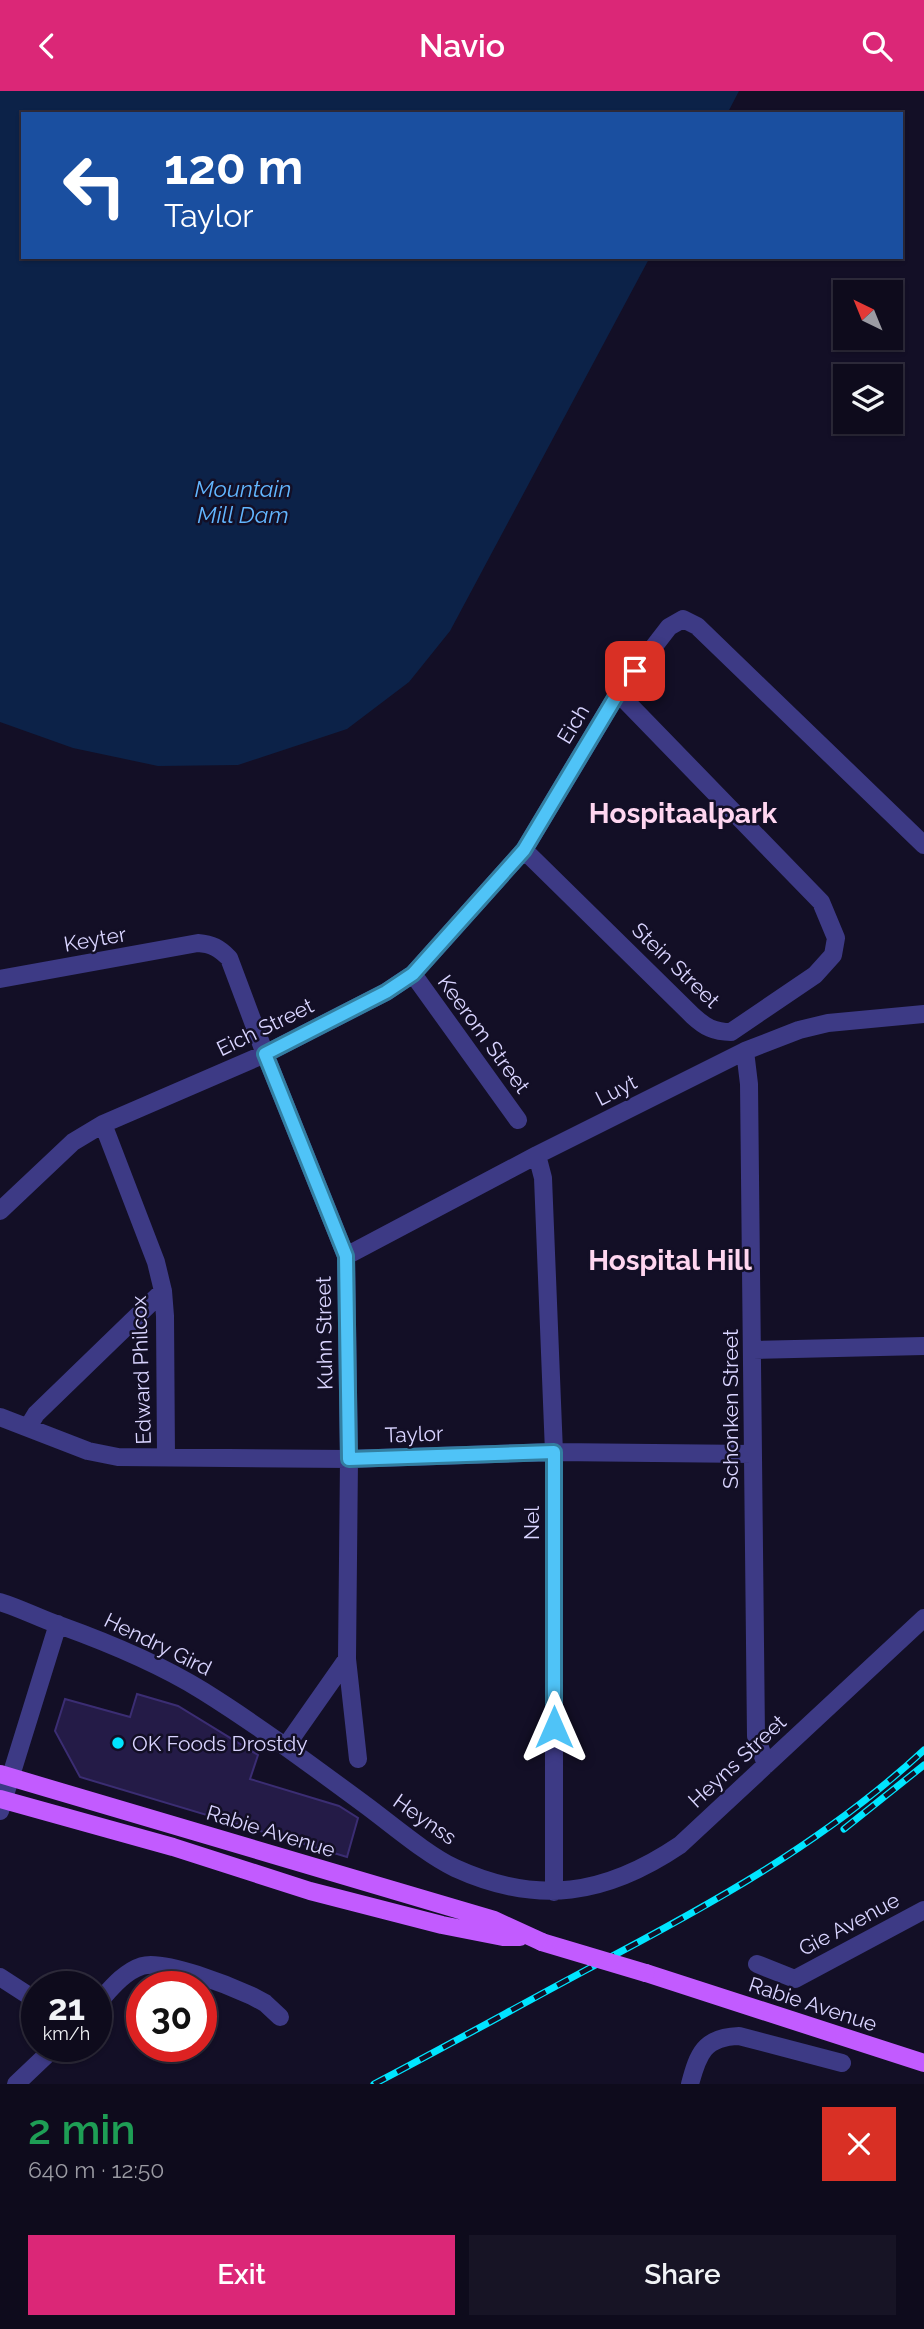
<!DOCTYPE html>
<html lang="en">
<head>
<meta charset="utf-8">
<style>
  body { margin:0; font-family:Raleway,sans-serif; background:#171425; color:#f1f3f6; height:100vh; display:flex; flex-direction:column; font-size:26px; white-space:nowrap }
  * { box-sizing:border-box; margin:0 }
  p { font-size:23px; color:#9b9ba3 }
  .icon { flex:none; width:38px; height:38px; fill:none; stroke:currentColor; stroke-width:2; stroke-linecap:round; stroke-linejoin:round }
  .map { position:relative; height:1993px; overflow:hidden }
  .details { display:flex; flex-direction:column; background:#0e0b1c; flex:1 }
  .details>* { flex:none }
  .banner { position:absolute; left:21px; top:21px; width:882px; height:147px; border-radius:0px; box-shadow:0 2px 5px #0004,0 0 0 2px #2e2b3b; background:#1a4fa0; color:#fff; overflow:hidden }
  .needle { width:46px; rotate:317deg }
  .controls { position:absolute; left:833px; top:189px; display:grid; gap:14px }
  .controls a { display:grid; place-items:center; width:70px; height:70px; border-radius:0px; background:#0e0b1c; box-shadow:0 2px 5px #0004,0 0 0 2px #2e2b3b; font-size:35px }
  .speed { position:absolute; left:21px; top:1880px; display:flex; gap:14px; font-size:35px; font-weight:700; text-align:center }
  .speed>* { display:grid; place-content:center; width:91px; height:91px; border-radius:50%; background:#0e0b1c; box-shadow:0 2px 5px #0004,0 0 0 2px #2e2b3b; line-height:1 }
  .speed small { font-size:18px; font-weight:400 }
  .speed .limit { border:10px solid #d22; background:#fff; color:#111 }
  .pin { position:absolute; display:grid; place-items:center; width:60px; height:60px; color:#fff; margin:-30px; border-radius:14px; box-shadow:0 4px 10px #0006 }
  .me { position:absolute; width:77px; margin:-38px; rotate:0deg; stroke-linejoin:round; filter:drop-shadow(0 0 5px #0008) }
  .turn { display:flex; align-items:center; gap:24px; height:147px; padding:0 28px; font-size:32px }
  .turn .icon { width:91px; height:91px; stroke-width:2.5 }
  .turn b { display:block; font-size:49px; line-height:60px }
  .round { display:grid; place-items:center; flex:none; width:74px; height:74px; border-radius:0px; background:#171425 }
  .head { display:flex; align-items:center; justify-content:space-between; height:119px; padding:0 28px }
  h1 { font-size:42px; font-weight:600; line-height:52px; color:#1e9e55 }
  .cta { display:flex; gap:14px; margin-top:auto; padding:14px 28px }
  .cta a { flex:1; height:80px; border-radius:0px; background:#db2777; color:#fff; font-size:28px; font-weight:600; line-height:80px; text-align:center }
  .cta a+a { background:#171425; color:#f1f3f6 }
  header { display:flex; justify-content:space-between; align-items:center; height:91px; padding:0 28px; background:#db2777; color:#fff; font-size:32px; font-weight:600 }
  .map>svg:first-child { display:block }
</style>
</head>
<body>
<header><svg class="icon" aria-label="back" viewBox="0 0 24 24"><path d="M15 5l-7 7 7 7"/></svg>Navio<svg class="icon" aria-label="search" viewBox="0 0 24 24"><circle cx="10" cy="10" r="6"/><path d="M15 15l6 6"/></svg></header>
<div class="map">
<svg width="924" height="1993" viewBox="0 0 924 1993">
  <rect width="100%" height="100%" fill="#130f26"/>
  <path fill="#0c2248" d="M 0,0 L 739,0 L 727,23 L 23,23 L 23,166 L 650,166 L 450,540 L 409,591 L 347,638 L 238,674 L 158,675 L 73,657 L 0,631 Z"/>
  <path fill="#241b47" stroke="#3b2d73" stroke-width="2" d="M 137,1603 L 178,1615 L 258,1664 L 250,1688 L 339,1715 L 358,1727 L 347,1766 L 80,1686 L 55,1640 L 65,1608 L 130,1626 Z"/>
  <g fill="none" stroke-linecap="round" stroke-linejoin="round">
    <path stroke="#3d3a85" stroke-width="18" d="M 524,759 L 693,925 C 705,936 714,941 731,941 L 815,884 L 833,864 L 836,847 L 821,811 L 618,602
      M 413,883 L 518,1029
      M 0,888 L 198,852 C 212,853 219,857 229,867 L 265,963 L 346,1165 L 349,1368 L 347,1568 L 286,1655
      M 745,960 L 749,993 L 756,1645 L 766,1674
      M 103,1033 L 156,1171 L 163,1200 L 165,1225 L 166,1366
      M 537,1064 L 543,1087 L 554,1361 L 554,1801
      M 0,1120 L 73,1051 L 103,1033 L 265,963 L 386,901 L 413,883 L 524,759 L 618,602 L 669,536 L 683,528 L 697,535 L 924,754
      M 346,1165 L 537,1064 L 745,960 L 799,939 L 828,932 L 924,923
      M 753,1259 L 924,1255
      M 0,1326 L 88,1360 L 118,1366 L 349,1368 L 554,1361 L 753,1363
      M 28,1336 L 36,1323 L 163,1200
      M 0,1511 C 20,1517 39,1527 59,1534 C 109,1552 158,1572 203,1600 C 259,1635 311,1674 364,1713 C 390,1732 427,1764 455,1777 C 538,1815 606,1804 680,1754 L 924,1527
      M 347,1568 L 358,1668
      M 0,1720 L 58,1533
      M 757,1873 L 795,1888 L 924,1819
      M 0,1886 L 37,1910
      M 96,1914 C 109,1900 123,1881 142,1875 C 164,1868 230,1895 252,1905 L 265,1912 L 280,1926
      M 16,1993 L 56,1955
      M 690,1993 C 698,1963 704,1946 739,1945 L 842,1972"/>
    <path stroke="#c25bff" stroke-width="18" d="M 0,1683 L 494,1829 L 542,1851
      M 0,1708 L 173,1756 L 310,1800 L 442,1834 L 503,1846 L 520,1846
      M 646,1882 L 924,1972"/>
    <g stroke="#00e5ff" stroke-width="7">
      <path id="rail" d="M 844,1738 L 924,1674
        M 374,1993 C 445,1956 515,1917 586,1879 C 706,1816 824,1752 924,1659"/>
    </g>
    <use href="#rail" stroke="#130f26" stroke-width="4.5" stroke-dasharray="13" stroke-linecap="butt"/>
    <path stroke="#c25bff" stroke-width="18" d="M 542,1851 L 646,1882"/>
  </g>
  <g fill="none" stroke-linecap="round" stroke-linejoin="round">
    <g stroke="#337fa1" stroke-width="18">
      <path id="route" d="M 554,1636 L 554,1361 L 349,1368 L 346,1165 L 265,963 L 386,901 L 413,883 L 524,759 L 618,602 L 635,580"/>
    </g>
    <use href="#route" stroke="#4fc3f7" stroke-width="12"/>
  </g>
  <circle fill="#00e5ff" stroke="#130f26" stroke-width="2.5" cx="118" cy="1652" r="7"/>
  <g text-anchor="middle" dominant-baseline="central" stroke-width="5" stroke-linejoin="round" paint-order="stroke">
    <g font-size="21" fill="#d9d4ff" stroke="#130f26">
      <text transform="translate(573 633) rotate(-59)">Eich</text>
      <text transform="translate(95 848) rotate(-10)">Keyter</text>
      <text transform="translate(676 874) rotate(44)">Stein Street</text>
      <text transform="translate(265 936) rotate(-26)">Eich Street</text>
      <text transform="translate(484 943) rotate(54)">Keerom Street</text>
      <text transform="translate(616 999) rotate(-27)">Luyt</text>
      <text transform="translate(324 1242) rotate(-91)">Kuhn Street</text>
      <text transform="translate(141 1279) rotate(-92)">Edward Philcox</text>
      <text transform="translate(730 1318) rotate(-90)">Schonken Street</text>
      <text transform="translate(414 1343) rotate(-2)">Taylor</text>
      <text transform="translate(531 1432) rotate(-90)">Nel</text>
      <text transform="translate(158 1553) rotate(26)">Hendry Gird</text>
      <text transform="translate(737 1670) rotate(-43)">Heyns Street</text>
      <text transform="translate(425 1728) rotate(35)">Heynss</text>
      <text transform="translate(271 1740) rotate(17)">Rabie Avenue</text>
      <text transform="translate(849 1833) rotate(-28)">Gie Avenue</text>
      <text transform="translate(813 1913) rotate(18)">Rabie Avenue</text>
    </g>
    <g font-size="21" fill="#d9d4ff" stroke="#130f26" text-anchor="start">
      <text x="132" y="1652">OK Foods Drostdy</text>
    </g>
    <g font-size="23" font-style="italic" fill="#62b6ff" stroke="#130f26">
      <text x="243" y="397">Mountain<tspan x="243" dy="26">Mill Dam</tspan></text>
    </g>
    <g font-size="28" font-weight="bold" fill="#ffd6f0" stroke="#130f26">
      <text x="683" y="722">Hospitaalpark</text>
      <text x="670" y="1169">Hospital Hill</text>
    </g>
  </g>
</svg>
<div class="controls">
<a><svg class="needle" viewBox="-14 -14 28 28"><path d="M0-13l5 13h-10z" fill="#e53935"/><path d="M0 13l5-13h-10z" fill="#9b9ba3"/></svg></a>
<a><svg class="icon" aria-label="layers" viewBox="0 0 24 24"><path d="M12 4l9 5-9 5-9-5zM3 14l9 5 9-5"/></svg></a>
</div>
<div class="speed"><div>21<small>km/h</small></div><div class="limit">30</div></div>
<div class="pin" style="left:635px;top:580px;background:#d93025"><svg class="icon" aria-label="arrive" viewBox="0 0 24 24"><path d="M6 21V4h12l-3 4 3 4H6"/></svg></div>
<svg class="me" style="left:554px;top:1636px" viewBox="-20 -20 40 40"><path d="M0-17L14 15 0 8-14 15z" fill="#4fc3f7" stroke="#fff" stroke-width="4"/></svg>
<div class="banner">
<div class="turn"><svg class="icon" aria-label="left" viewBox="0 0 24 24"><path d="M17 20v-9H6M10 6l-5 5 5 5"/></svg><div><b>120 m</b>Taylor</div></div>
</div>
</div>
<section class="details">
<div class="head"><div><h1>2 min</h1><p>640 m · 12:50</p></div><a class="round" style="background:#d93025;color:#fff"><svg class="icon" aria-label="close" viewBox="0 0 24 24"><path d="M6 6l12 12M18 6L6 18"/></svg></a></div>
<div class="cta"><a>Exit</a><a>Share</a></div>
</section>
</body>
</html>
